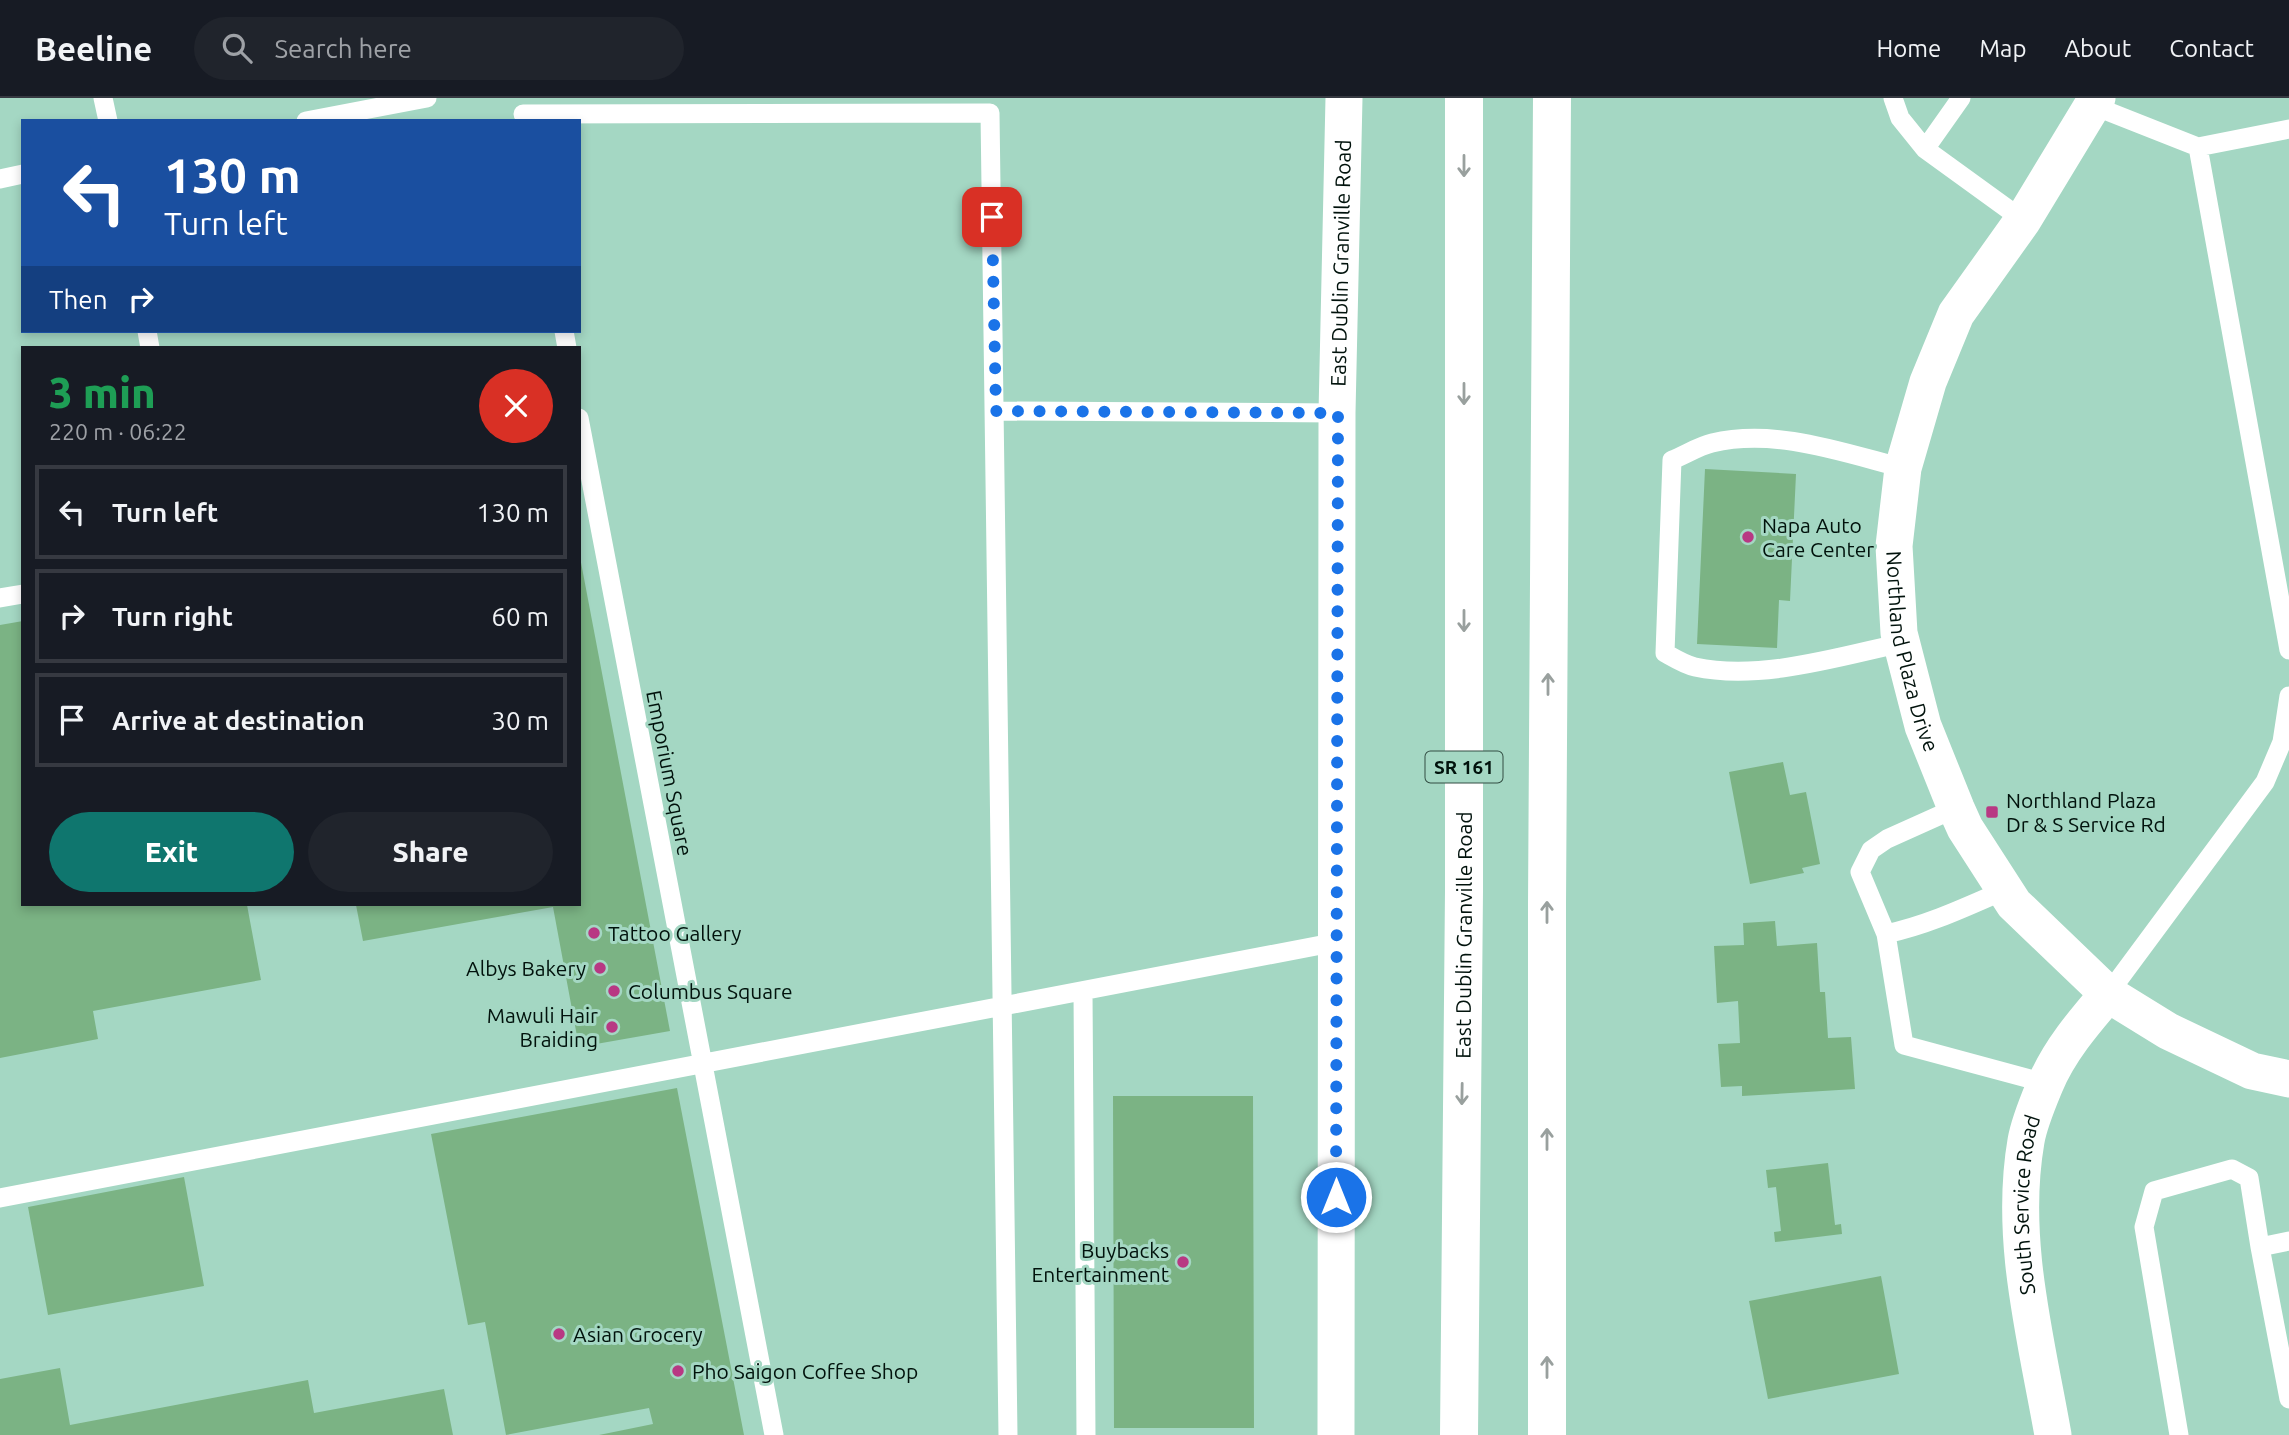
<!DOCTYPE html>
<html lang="en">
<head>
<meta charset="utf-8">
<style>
  body { margin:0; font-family:Ubuntu,sans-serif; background:#20242c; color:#f1f3f6; height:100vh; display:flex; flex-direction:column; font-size:26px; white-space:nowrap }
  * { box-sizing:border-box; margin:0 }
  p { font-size:23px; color:#9ea1a6 }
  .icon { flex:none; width:38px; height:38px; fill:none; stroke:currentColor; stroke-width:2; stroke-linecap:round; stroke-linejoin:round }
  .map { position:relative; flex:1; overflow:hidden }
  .sheet { position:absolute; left:21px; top:248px; width:560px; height:560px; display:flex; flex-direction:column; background:#171b24; border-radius:0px; box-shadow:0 4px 10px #0003 }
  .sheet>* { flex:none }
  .top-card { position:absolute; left:21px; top:21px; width:560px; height:214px; border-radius:0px; box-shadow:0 4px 10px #0003; background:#1a4fa0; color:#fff; overflow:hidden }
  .pin { position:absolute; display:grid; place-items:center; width:60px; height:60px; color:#fff; margin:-30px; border-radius:14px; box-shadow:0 4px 10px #0006 }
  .me { position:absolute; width:77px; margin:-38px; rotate:0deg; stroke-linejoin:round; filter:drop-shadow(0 0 5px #0008) }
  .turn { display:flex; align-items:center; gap:24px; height:147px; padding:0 28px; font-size:32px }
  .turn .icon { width:91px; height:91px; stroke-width:2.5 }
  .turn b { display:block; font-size:49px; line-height:60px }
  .then { display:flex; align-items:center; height:66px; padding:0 28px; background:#0003; gap:14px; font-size:26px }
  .round { display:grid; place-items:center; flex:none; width:74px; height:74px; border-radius:37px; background:#20242c }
  .head { display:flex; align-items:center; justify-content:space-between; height:119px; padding:0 28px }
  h1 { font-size:42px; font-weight:800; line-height:52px; color:#1e9e55 }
  .primary-button { display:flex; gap:14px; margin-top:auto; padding:14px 28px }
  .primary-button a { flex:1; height:80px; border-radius:42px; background:#0f766e; color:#fff; font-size:28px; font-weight:800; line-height:80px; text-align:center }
  .primary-button a+a { background:#20242c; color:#f1f3f6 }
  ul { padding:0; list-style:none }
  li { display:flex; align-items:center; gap:21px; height:94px; margin:0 14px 10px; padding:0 14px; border:4px solid #363941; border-radius:0px }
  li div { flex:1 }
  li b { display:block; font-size:26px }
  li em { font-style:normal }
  header { display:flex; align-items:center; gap:42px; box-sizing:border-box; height:98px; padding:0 35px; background:#171b24; border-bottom:2px solid #363941 }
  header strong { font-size:33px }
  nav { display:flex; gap:38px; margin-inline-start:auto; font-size:24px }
  .search { width:490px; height:63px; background:#20242c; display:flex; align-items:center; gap:18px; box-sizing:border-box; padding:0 24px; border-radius:38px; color:#9ea1a6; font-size:26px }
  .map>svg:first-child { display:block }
</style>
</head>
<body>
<header>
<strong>Beeline</strong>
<div class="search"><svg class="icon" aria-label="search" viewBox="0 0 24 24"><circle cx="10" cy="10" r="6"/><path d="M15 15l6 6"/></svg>Search here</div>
<nav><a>Home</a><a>Map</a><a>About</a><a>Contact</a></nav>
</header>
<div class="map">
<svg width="2289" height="1337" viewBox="0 0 2289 1337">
  <rect width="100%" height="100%" fill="#a4d7c3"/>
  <path fill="#7bb384" d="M 1705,371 L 1796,376 L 1790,503 L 1779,502 L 1777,550 L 1697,546 Z
    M 579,454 L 670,933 L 579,949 L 553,809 L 363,843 L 356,807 L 579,807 Z
    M 23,523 L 23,807 L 247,807 L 261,882 L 93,913 L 98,941 L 0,960 L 0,527 Z
    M 1783,664 L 1790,697 L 1806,694 L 1820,766 L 1802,770 L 1804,775 L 1750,786 L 1729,674 Z
    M 1775,823 L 1777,848 L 1817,845 L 1820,894 L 1825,894 L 1828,940 L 1851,939 L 1855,991 L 1742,998 L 1742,988 L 1721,989 L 1718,946 L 1740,945 L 1738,903 L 1717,905 L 1714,848 L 1744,847 L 1743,825 Z
    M 677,990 L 744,1337 L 599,1337 L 653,1326 L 649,1310 L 506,1337 L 485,1224 L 468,1227 L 431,1036 Z
    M 1113,998 L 1253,998 L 1254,1330 L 1114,1330 Z
    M 1828,1065 L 1835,1127 L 1841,1126 L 1842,1136 L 1775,1144 L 1774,1134 L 1781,1133 L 1776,1089 L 1768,1090 L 1766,1072 Z
    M 184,1079 L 204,1188 L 48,1217 L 28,1109 Z
    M 1881,1178 L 1899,1276 L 1768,1301 L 1749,1203 Z
    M 60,1270 L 70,1327 L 308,1282 L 314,1315 L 444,1291 L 453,1337 L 0,1337 L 0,1281 Z"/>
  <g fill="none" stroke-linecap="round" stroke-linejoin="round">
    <path stroke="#fff" stroke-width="19" d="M 103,0 L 108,23
      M 1893,0 L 1900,20 L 1925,51 L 2023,122
      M 2094,8 L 2198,49 L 2289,552
      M 523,16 L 990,15 L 1008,1337
      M 306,23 L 427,0
      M 2198,49 L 2289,31
      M 1925,51 L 1961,0
      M 0,81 L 23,76
      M 147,233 L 150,250
      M 564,233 L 567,250
      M 996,313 L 1337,315
      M 579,320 L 774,1337
      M 0,500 L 23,496
      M 1902,545 C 1838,559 1760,583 1695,569 C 1685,567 1674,560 1665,555 L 1672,362 C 1685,357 1699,348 1712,345 C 1775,330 1841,354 1903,370
      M 2005,792 C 1966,809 1928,827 1886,836 L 1904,947 L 2045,985
      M 1886,836 L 1860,774 L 1871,752 L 1887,741 L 1956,710
      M 1083,893 L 1086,1337
      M 2108,896 L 2265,684 L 2282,644 L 2289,598
      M 0,1100 L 1337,844
      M 2260,1149 L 2289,1301
      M 2179,1337 L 2144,1129 L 2154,1093 L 2232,1071 L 2249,1080 L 2260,1149 L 2289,1143"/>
    <g stroke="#fff" stroke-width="37">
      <path id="s1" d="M 2097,0 L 2023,122 L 1956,216 L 1928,284 L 1903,370 L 1894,448 L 1899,535 L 1923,628 L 1956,710 L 1965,730 L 2014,806 L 2108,896 L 2168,933 L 2252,973 L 2289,981"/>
      <path id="s2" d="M 1336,1337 L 1337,315 L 1344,0"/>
      <path id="s3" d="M 2053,1337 C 2036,1240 2009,1141 2026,1043 C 2029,1025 2038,1004 2045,987 C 2059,953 2084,924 2108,896"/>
    </g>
    <g stroke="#fff" stroke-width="38">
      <path id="s4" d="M 1459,1337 L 1464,793 L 1464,0"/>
      <path d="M 1547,1337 L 1547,807 L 1552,0"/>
    </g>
  </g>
  <defs><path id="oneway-shaft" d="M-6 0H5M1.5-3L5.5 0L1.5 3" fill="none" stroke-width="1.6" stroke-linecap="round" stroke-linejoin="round" transform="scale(1.75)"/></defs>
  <g stroke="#99a09e">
    <use href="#oneway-shaft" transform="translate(1464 68) rotate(90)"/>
    <use href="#oneway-shaft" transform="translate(1464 296) rotate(90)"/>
    <use href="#oneway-shaft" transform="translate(1464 523) rotate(90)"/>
    <use href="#oneway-shaft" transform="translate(1548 586) rotate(-90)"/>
    <use href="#oneway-shaft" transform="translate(1547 814) rotate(-90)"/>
    <use href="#oneway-shaft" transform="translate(1462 996) rotate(91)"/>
    <use href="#oneway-shaft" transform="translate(1547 1041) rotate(-90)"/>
    <use href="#oneway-shaft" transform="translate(1547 1269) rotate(-90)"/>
  </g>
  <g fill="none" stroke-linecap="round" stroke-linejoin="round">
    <path stroke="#1a73e8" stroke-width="12" stroke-dasharray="0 21.6" d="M 992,119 L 996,313 L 1338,315 L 1336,1099"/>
  </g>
  <g fill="#b83883" stroke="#a4d7c3" stroke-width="2.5">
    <circle cx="1748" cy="439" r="7"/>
    <rect x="1985" y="707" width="14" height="14" rx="3.5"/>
    <circle cx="594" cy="835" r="7"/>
    <circle cx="600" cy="870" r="7"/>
    <circle cx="614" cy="893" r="7"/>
    <circle cx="612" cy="929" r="7"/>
    <circle cx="1183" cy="1164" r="7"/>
    <circle cx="559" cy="1236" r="7"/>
    <circle cx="678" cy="1273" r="7"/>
  </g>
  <g text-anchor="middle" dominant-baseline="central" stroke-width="6" stroke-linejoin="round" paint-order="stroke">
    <rect fill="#a4d7c3" stroke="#324d43" stroke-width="2" x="1425.5" y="653.5" width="77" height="31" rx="5"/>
    <g font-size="19" font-weight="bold" fill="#01120c">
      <text x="1464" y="669">SR 161</text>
    </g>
    <g font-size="21" fill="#01120c" stroke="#a4d7c3">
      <text stroke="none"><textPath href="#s2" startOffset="1172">East Dublin Granville Road</textPath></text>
      <text stroke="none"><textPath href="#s1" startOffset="607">Northland Plaza Drive</textPath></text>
      <text transform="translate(670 675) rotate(79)">Emporium Square</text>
      <text stroke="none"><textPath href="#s4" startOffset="500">East Dublin Granville Road</textPath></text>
      <text stroke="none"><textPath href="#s3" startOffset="233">South Service Road</textPath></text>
    </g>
    <g font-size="21" fill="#01120c" stroke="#a4d7c3" text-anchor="start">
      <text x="1762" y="427">Napa Auto<tspan x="1762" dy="24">Care Center</tspan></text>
      <text x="2006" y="702">Northland Plaza<tspan x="2006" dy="24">Dr &amp; S Service Rd</tspan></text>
      <text x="608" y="835">Tattoo Gallery</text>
      <text x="586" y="870" text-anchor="end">Albys Bakery</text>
      <text x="628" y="893">Columbus Square</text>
      <text x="598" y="917" text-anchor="end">Mawuli Hair<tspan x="598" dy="24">Braiding</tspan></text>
      <text x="1169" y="1152" text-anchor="end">Buybacks<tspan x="1169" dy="24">Entertainment</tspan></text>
      <text x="573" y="1236">Asian Grocery</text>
      <text x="692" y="1273">Pho Saigon Coffee Shop</text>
    </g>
  </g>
</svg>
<div class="pin" style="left:992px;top:119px;background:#d93025"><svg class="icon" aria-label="arrive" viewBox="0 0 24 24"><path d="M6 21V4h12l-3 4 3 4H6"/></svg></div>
<svg class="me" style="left:1336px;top:1099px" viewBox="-20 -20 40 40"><circle r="17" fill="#1a73e8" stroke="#fff" stroke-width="3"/><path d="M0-11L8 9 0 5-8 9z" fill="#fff"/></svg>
<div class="top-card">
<div class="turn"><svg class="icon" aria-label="left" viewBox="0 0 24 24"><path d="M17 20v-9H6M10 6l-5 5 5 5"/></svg><div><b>130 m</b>Turn left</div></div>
<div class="then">Then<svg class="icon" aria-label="right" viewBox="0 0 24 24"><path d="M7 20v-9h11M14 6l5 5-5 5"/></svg></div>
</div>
<section class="sheet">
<div class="head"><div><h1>3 min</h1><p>220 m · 06:22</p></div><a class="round" style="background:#d93025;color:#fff"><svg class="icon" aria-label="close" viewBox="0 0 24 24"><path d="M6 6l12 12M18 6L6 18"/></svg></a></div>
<ul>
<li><svg class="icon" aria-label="left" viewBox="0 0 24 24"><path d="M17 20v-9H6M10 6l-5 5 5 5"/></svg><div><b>Turn left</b></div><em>130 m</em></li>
<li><svg class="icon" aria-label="right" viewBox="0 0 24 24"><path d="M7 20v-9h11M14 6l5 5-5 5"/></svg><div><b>Turn right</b></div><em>60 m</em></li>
<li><svg class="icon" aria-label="arrive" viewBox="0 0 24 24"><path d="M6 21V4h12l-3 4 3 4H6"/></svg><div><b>Arrive at destination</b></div><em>30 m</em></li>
</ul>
<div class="primary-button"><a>Exit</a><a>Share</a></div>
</section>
</div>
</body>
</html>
